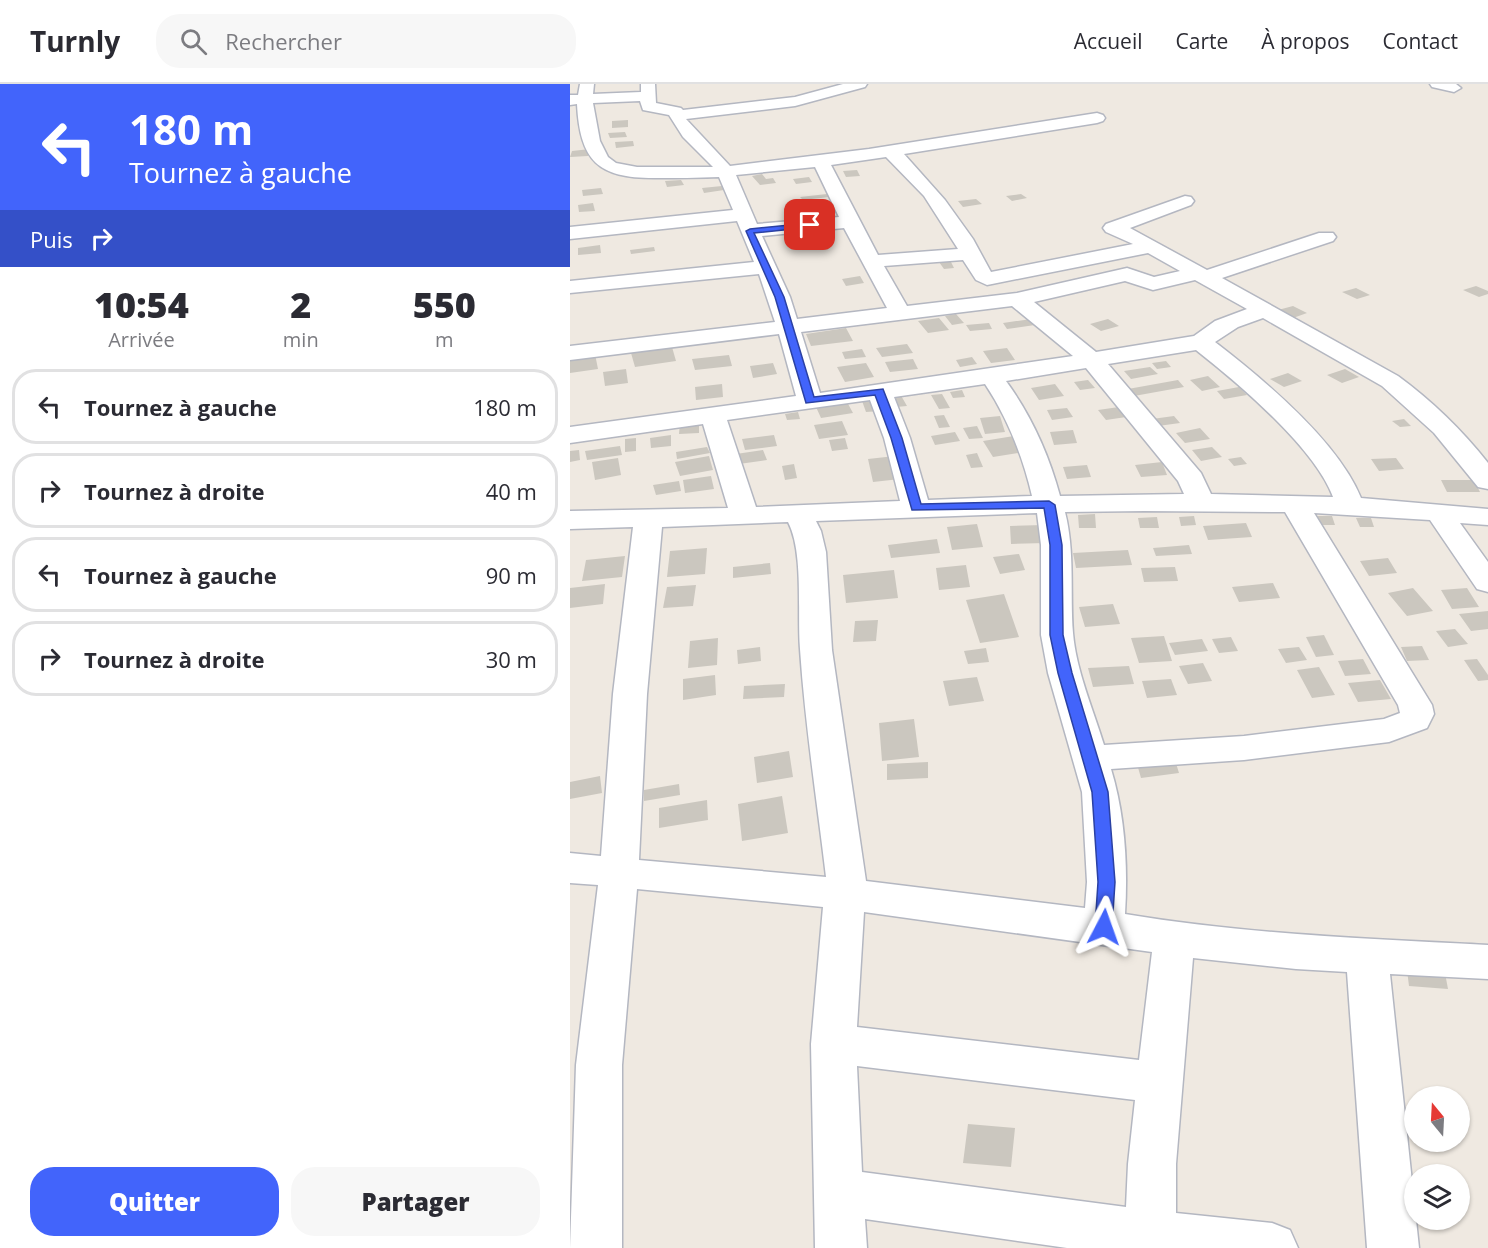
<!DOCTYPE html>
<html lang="fr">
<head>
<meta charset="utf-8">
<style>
  body { margin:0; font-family:"Open Sans",sans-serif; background:#f7f7f7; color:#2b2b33; height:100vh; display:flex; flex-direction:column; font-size:22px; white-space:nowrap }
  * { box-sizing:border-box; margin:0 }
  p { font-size:20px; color:#7c7c81 }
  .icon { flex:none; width:33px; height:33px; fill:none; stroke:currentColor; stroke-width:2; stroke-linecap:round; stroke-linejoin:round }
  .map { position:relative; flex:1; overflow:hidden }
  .details { display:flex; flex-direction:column; background:#fff; width:570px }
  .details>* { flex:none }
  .top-card { background:#4264fb; color:#fff; overflow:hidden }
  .needle { width:39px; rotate:342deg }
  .fabs { position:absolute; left:834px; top:1002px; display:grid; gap:12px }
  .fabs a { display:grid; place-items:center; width:66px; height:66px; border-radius:50%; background:#fff; box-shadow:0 2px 4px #0004; font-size:30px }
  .pin { position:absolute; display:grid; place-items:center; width:51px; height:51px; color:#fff; margin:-26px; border-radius:12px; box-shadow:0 3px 9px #0006 }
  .me { position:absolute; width:66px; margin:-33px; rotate:4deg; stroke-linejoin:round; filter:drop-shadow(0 0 4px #0008) }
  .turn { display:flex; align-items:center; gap:21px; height:126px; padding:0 30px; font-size:27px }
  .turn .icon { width:78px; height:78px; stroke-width:2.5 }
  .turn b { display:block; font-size:42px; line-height:51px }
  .then { display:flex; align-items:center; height:57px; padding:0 30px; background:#0003; gap:12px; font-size:22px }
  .eta { display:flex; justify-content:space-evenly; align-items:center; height:102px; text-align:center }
  .eta b { font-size:36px; font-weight:800; line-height:42px }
  .cta { display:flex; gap:12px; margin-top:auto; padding:12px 30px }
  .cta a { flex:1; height:69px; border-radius:24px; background:#4264fb; color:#fff; font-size:24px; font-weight:800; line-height:69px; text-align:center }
  .cta a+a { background:#f7f7f7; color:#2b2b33 }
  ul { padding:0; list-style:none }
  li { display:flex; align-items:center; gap:18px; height:75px; margin:0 12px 9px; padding:0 18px; border:3px solid #e1e1e2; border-radius:24px }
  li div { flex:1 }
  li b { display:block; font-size:22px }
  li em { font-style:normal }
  header { display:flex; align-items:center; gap:36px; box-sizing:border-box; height:84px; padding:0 30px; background:#fff; border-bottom:2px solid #e1e1e2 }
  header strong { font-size:28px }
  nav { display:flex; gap:33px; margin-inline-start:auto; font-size:21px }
  .search { width:420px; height:54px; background:#f7f7f7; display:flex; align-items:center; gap:15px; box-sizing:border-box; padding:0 21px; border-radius:24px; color:#7c7c81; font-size:22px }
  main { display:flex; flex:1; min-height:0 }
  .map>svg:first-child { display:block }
</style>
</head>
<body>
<header>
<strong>Turnly</strong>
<div class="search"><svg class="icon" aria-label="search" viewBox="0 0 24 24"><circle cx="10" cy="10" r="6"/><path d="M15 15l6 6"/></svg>Rechercher</div>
<nav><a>Accueil</a><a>Carte</a><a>À propos</a><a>Contact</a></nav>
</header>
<main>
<section class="details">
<div class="top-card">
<div class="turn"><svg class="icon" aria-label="left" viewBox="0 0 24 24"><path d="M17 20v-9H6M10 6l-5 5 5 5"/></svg><div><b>180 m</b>Tournez à gauche</div></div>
<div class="then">Puis<svg class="icon" aria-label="right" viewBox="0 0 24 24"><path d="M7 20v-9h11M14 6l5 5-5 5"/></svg></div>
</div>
<div class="eta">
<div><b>10:54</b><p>Arrivée</p></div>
<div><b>2</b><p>min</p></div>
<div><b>550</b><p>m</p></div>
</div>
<ul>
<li><svg class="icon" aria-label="left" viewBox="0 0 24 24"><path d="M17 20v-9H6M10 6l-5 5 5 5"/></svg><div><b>Tournez à gauche</b></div><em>180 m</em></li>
<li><svg class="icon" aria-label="right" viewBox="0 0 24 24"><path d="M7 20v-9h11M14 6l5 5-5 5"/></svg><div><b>Tournez à droite</b></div><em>40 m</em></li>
<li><svg class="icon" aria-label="left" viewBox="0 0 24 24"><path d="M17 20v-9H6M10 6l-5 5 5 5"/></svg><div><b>Tournez à gauche</b></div><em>90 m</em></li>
<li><svg class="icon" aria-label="right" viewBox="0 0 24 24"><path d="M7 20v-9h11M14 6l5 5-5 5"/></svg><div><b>Tournez à droite</b></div><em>30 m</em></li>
</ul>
<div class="cta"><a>Quitter</a><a>Partager</a></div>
</section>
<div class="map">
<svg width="918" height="1164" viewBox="0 0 918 1164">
  <rect width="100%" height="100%" fill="#efe9e1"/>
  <path fill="#cbc7bf" d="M 58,36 L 58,43 L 42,44 L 42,37 Z
    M 55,48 L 57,53 L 40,54 L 38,49 Z
    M 63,57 L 64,62 L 46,64 L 45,58 Z
    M 20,65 L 18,72 L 0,73 L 2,67 Z
    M 287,86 L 290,92 L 276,93 L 273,87 Z
    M 192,90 L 196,95 L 203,94 L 206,99 L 190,101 L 182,92 Z
    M 239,93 L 242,98 L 226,100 L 223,95 Z
    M 111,96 L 114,101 L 97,103 L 95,97 Z
    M 152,102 L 154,106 L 134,109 L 132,104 Z
    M 31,104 L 33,110 L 13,112 L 12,106 Z
    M 257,110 L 259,113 L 233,116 L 230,113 Z
    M 451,110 L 457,114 L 442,117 L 436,112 Z
    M 406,115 L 412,120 L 393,123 L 388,117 Z
    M 23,119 L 25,127 L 9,128 L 8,121 Z
    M 30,161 L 31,169 L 8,171 L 8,164 Z
    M 84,163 L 85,167 L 61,170 L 60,166 Z
    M 380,176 L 384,184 L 374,185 L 369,178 Z
    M 290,192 L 294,199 L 276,202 L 272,195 Z
    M 906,202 L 918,207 L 918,210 L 909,213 L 893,206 Z
    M 786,204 L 800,211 L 787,215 L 772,208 Z
    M 723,222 L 737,229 L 723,234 L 708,226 Z
    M 386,230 L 394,239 L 382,241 L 375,232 Z
    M 369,234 L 379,246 L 358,249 L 348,237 Z
    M 461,235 L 465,241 L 437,245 L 433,239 Z
    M 538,235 L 549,242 L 531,247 L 520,240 Z
    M 419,239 L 422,245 L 400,247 L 396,241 Z
    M 276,244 L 283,257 L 241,262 L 236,250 Z
    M 337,260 L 343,269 L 312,273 L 306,264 Z
    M 102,263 L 106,277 L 65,283 L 61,269 Z
    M 437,264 L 445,276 L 421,279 L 413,267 Z
    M 292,265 L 296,273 L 275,275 L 272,268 Z
    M 25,270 L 28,285 L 0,289 L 0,274 Z
    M 159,271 L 162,282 L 125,286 L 122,275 Z
    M 402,273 L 407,280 L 390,283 L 386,276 Z
    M 343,275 L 348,285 L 320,288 L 315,278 Z
    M 596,277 L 601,283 L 587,285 L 582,279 Z
    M 203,279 L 207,290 L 183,294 L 180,282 Z
    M 296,279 L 304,293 L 275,298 L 267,283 Z
    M 580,283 L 588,290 L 561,295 L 554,287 Z
    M 56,285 L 58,299 L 35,302 L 33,288 Z
    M 775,285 L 789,293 L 772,299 L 757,291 Z
    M 718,289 L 732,297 L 714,303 L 700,295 Z
    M 638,292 L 650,303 L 632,307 L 620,296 Z
    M 518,296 L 525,304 L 510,306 L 504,298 Z
    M 608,296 L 614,303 L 564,312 L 558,305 Z
    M 152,300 L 153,313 L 126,316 L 125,303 Z
    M 485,300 L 494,312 L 469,316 L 461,304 Z
    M 669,303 L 677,311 L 654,315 L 647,307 Z
    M 392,306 L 395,313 L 383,314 L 380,308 Z
    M 329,308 L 337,322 L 326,323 L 319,309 Z
    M 372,310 L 380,324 L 369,325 L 361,311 Z
    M 305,312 L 310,327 L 296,328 L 291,314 Z
    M 277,318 L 283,329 L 251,334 L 246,323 Z
    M 556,322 L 563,332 L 536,336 L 528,326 Z
    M 497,324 L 503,333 L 482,336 L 477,326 Z
    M 228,328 L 230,335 L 217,336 L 215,330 Z
    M 374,331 L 380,343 L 369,344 L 364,332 Z
    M 430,332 L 435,348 L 415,350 L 410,334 Z
    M 604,332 L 610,339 L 588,342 L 582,335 Z
    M 834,335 L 841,342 L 830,343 L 822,337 Z
    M 129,336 L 129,349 L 109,350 L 110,338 Z
    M 272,337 L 278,351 L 249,355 L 244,341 Z
    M 407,342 L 413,354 L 399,355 L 393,344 Z
    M 630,344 L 640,355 L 615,359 L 606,349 Z
    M 503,346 L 507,359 L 484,361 L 480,348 Z
    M 385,348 L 390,357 L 365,361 L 361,352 Z
    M 101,351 L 101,362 L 81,364 L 80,354 Z
    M 204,351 L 207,362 L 175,366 L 172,355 Z
    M 444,352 L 455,368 L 423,373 L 413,357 Z
    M 66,354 L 66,367 L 55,368 L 55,355 Z
    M 275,354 L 278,365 L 262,367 L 259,356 Z
    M 50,362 L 52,371 L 17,376 L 15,367 Z
    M 137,363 L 140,369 L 107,375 L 106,368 Z
    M 642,363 L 652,373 L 631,377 L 622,366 Z
    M 9,366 L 10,376 L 0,378 L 0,367 Z
    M 193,366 L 197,376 L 169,380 L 166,370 Z
    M 407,369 L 413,383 L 401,384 L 396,371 Z
    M 139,372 L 143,386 L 110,392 L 105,378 Z
    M 325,372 L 330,395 L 303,398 L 298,375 Z
    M 671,373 L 677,380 L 664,382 L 658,375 Z
    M 48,374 L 51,391 L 25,396 L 22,378 Z
    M 826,374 L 834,385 L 809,387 L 801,375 Z
    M 592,378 L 597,391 L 571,393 L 565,381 Z
    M 224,380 L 227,394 L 215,396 L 212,382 Z
    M 517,381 L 521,393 L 497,395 L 493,383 Z
    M 141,392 L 144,405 L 115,409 L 113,396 Z
    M 871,396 L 904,396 L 910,408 L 877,408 Z
    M 109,397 L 111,407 L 86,411 L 83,401 Z
    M 525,430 L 526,444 L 509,444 L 508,431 Z
    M 624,432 L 626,441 L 611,442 L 609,433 Z
    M 747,432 L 762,432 L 765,441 L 751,441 Z
    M 587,433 L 589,444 L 570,444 L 568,434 Z
    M 786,434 L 801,434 L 804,443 L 790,443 Z
    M 676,439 L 682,453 L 638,456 L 633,442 Z
    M 407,440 L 413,463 L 382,466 L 377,443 Z
    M 473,441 L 475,459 L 441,460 L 440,442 Z
    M 367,455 L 370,469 L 321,474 L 318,461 Z
    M 619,461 L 622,470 L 586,472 L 583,464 Z
    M 137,464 L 135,490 L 97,493 L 100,467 Z
    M 558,466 L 562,481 L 506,484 L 503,469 Z
    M 449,470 L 455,486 L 430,490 L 423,473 Z
    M 55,472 L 52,493 L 12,497 L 16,476 Z
    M 818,474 L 827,489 L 799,492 L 790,477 Z
    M 200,479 L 201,490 L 163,494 L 163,483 Z
    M 396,481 L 400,503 L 369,506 L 366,484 Z
    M 605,483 L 608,497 L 574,498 L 571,484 Z
    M 324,486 L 328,514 L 276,519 L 273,491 Z
    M 703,499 L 710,514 L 669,518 L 662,503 Z
    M 35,500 L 33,520 L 0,524 L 0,504 Z
    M 126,501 L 123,522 L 93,524 L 97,503 Z
    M 843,504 L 863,527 L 837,532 L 818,509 Z
    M 897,504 L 909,523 L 882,525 L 871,506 Z
    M 434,510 L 449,553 L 410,559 L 396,516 Z
    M 543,520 L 550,540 L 515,543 L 509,523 Z
    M 918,527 L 918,545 L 901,547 L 889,530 Z
    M 308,536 L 306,557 L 283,558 L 285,537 Z
    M 885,545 L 898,560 L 878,563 L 866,547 Z
    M 754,551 L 764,571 L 746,573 L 736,553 Z
    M 594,552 L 602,577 L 569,579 L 561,554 Z
    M 661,553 L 668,567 L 649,569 L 642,555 Z
    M 148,554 L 147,581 L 118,584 L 120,557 Z
    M 632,555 L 638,567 L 605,571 L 599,559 Z
    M 852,562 L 859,576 L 837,577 L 831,563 Z
    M 190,563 L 191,577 L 168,580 L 167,566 Z
    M 729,563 L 737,576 L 716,579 L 708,565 Z
    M 416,564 L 419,578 L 398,580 L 394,567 Z
    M 793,575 L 801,590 L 775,592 L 768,577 Z
    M 907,575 L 918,591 L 918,596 L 908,597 L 894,576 Z
    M 633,579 L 642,597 L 618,600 L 609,582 Z
    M 559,582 L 564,600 L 523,603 L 518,584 Z
    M 749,583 L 765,611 L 742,614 L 727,586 Z
    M 145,591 L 146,611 L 113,616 L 113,595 Z
    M 407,593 L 414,617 L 379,622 L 373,597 Z
    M 601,595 L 607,611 L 577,614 L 572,597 Z
    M 810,596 L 821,615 L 788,618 L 778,599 Z
    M 215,600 L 214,613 L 173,615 L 174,602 Z
    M 344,635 L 349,673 L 312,677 L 309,639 Z
    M 219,667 L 223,693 L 187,699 L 184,673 Z
    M 605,676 L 609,689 L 571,694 L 567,680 Z
    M 358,678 L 358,694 L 317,696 L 317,680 Z
    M 30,692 L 32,709 L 0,715 L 0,698 Z
    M 109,700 L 110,711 L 74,717 L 74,706 Z
    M 212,712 L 218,749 L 172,757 L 168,720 Z
    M 137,716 L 138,736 L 89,744 L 89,724 Z
    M 837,886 L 875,889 L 878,905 L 839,902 Z
    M 398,1040 L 445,1044 L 441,1083 L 393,1079 Z"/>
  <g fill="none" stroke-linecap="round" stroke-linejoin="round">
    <g stroke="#b4b7c1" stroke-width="3">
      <path id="minor" d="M 10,0 L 24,0 L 23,10 L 71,8 L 71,0 L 85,0 L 86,19 L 111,24 L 113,26 L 225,13 L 273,0 L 297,0 L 295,3 L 225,22 L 116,35 L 160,82 L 299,65 L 527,29 L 533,31 L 535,34 L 533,37 L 527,39 L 334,70 L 375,116 L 403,155 L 421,188 L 563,160 L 536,148 L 533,144 L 536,140 L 615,112 L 621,113 L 624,117 L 621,121 L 560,144 L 637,186 L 749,149 L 763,149 L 766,153 L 763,157 L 652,194 L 828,292 C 862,317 892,346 918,379 L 918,405 L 908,403 L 864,349 L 812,302 L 693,234 L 668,243 L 645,258 C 693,295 768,357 791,414 L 918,425 L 918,441 L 890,439 L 918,478 L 918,508 L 907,505 L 860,436 L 744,429 L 862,621 L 864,630 L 857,644 L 819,658 L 674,676 L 541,685 C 555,731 558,783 555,830 C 675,850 797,855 918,861 L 918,895 L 820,890 L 849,1164 L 797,1164 L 777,888 L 726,885 L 623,874 L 606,1080 L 606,1129 L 702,1139 L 720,1146 L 728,1164 L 497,1164 L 295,1135 L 297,1164 L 245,1164 L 241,960 L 253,823 L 67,805 L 52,981 L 52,1164 L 0,1164 L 6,981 L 28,801 L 0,799 L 0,769 L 31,772 L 43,610 L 63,443 L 0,445 L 0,427 L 158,424 L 133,340 L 0,359 L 0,343 L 226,312 L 209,250 L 0,276 L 0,262 L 205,238 L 189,190 L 0,209 L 0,197 L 184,178 L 167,137 L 0,155 L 0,143 L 163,126 L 149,93 C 127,94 106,94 84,94 C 28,94 10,77 7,20 L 0,21 L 0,11 L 8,11 ZM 70,17 L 73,26 L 99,31 L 113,53 L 143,83 L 67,83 L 46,79 L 38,73 L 30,57 L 23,19 ZM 316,73 L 354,112 L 388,165 L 308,171 L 261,81 ZM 245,83 L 269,133 L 187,140 L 166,91 ZM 274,144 L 317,224 L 227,235 L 220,213 L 192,152 ZM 578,169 L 610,187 L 584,193 L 557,184 L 447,209 L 337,222 L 314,182 L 393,176 L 406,196 L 417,201 ZM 625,196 L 677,225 L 645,237 L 624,252 L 526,268 L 464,218 L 555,197 L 583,206 ZM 442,222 L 503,272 L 250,309 L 231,248 ZM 626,266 C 668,299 745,364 763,413 L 641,410 L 631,389 L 538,280 ZM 516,284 L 608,397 L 614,410 L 490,412 C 479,371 461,331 436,297 ZM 415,300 C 437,333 453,373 462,412 L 358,416 L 340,354 L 324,313 ZM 300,316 L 314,354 L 330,417 L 186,423 L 157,336 ZM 574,427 L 715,428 L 828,621 L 830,629 L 814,635 L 674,652 L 534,661 C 523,625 506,586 503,549 C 500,509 505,467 495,428 ZM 467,429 L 471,461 L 471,551 L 478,589 L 512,708 L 517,798 L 515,824 L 296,797 L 262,566 L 256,468 L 251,447 L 246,437 ZM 218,438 C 234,468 227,530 230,565 C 235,641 247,717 256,793 L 69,776 L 77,610 L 92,443 ZM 294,828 L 582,868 L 569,976 L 287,943 ZM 287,982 L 565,1016 L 558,1080 L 556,1123 L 292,1088 Z
        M 860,0 L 886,0 L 891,4 L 884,8 L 862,3 Z"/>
    </g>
    <use href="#minor" fill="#fff" fill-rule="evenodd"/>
  </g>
  <path fill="#4264fb" stroke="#2b41a3" stroke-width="1.5" d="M 240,139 L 243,141 L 242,143 L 184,149 L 214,213 L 244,313 L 313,305 L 332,354 L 351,420 L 479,417 L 485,421 L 492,461 L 493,551 L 502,589 L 538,708 L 545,798 L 542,843 L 540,848 L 534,850 L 528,848 L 525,843 L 528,798 L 522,708 L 488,589 L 480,551 L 480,461 L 474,424 L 342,426 L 321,354 L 305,311 L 236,319 L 205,213 L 176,147 L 180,145 Z"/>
</svg>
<div class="fabs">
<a><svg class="needle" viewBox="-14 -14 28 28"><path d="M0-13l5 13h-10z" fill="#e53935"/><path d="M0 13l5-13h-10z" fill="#7c7c81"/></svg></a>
<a><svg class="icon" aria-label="layers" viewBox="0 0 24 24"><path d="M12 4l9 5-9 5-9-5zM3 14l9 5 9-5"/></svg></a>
</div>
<div class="pin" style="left:240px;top:141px;background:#d93025"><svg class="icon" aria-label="arrive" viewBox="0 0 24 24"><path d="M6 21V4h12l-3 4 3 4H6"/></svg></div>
<svg class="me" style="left:534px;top:843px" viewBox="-20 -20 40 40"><path d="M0-17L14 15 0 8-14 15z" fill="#4264fb" stroke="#fff" stroke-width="4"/></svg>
</div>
</main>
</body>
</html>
